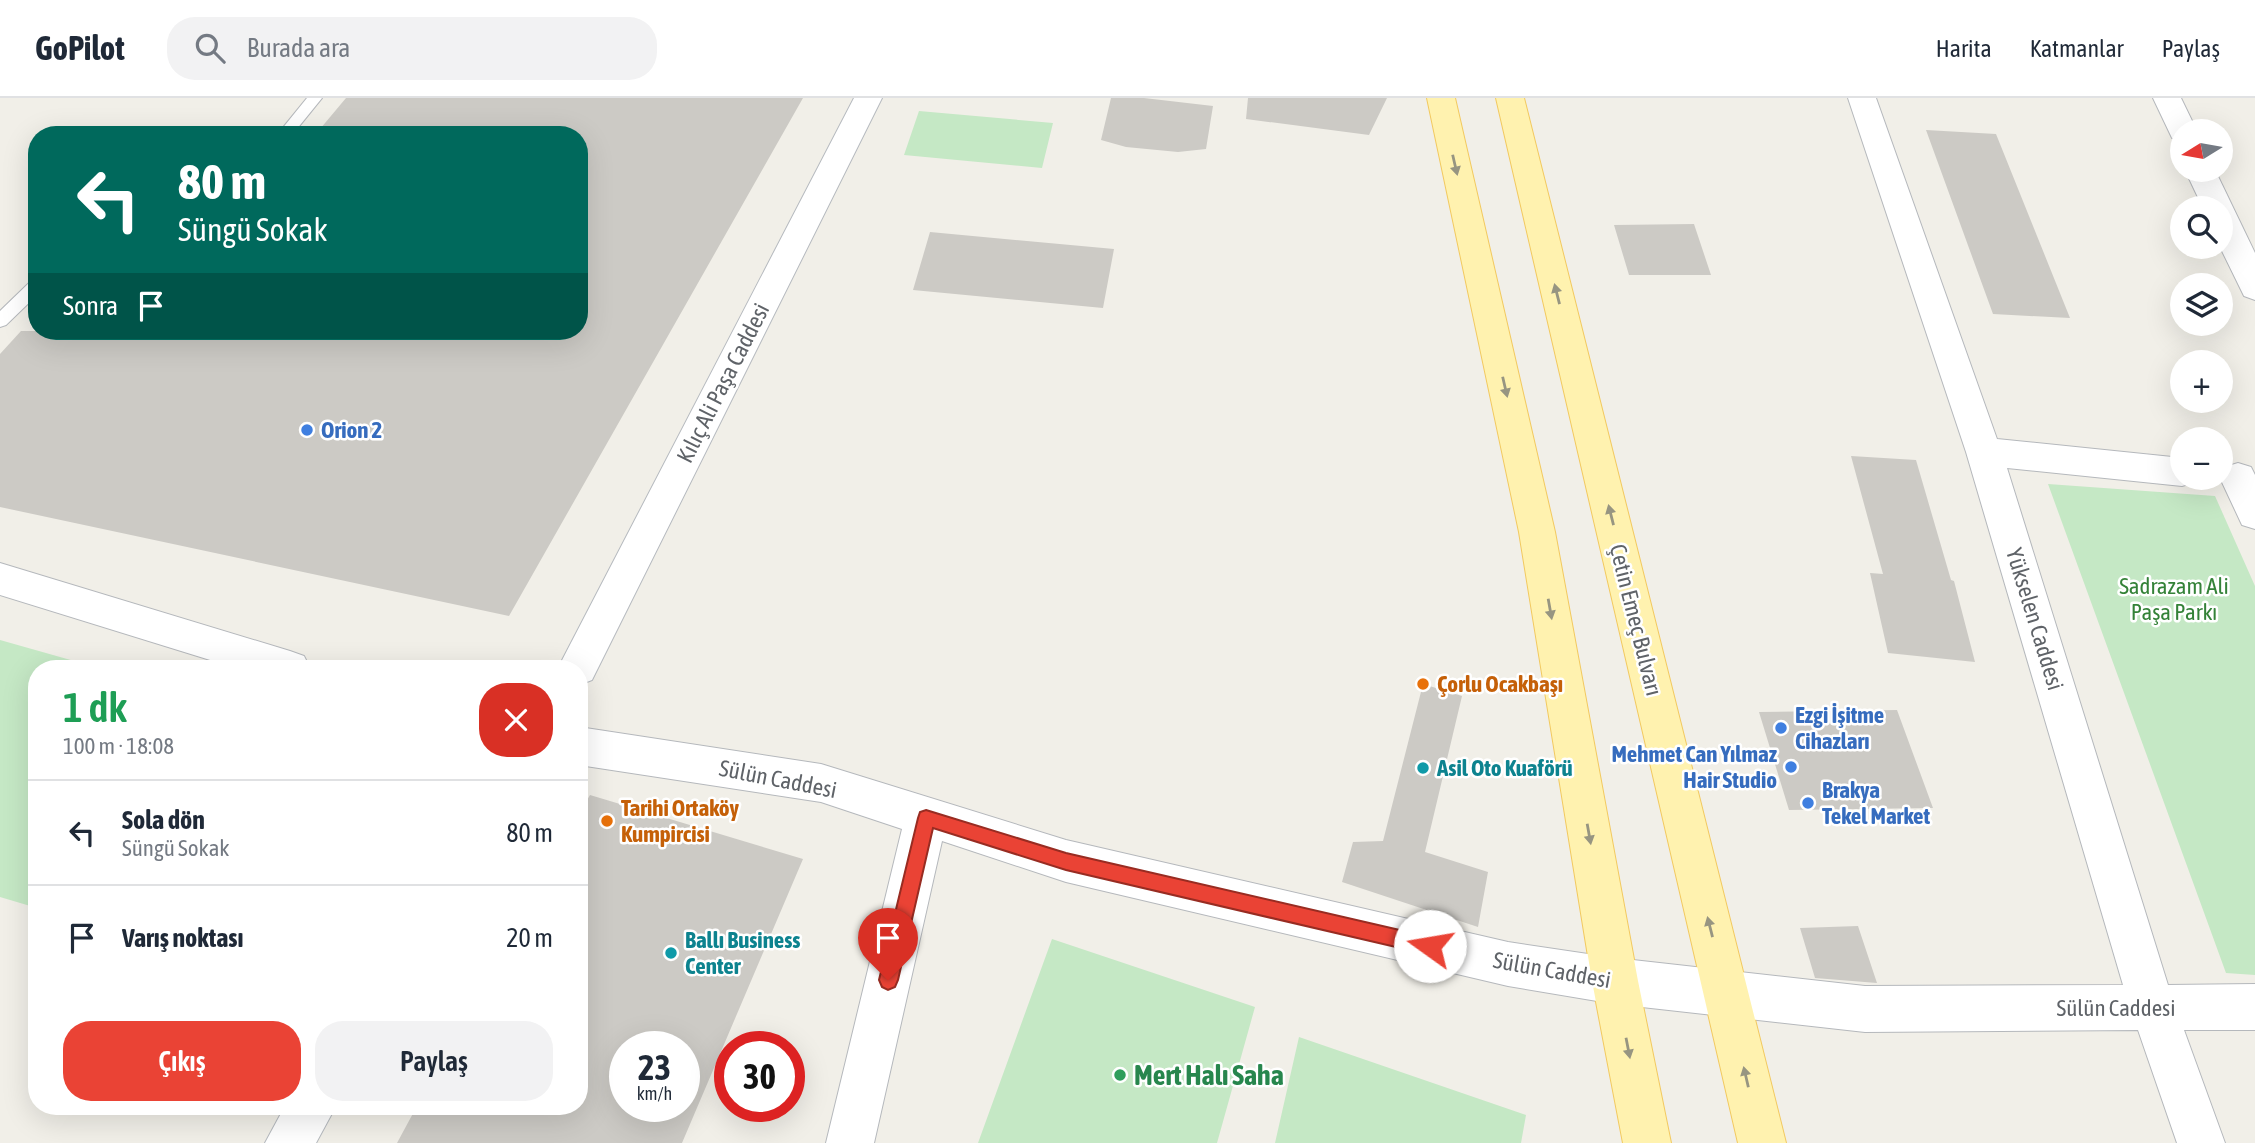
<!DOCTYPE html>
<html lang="tr">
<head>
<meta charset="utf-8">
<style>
  body { margin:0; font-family:"Asap Condensed",sans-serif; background:#f2f2f3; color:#1f2937; height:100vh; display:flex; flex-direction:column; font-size:26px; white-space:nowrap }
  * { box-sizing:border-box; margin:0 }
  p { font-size:23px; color:#747a83 }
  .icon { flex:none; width:38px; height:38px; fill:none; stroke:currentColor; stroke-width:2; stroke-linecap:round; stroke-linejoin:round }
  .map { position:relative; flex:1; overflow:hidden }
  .panel { position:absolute; left:28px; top:562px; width:560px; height:455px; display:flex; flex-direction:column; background:#fff; border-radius:28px; box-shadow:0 7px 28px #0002 }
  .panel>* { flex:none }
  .top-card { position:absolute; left:28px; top:28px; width:560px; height:214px; border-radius:28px; box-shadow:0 7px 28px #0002; background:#00695c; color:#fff; overflow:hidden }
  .needle { width:46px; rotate:259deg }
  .buttons { position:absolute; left:2170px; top:21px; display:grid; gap:14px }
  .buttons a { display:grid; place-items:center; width:63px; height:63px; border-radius:50%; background:#fff; box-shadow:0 7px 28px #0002; font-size:35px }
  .speed { position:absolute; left:609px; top:933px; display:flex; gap:14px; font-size:35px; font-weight:700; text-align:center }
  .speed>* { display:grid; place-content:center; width:91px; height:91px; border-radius:50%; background:#fff; box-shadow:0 7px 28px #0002; line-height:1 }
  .speed small { font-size:18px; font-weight:400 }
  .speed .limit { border:10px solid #d22; background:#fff; color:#111 }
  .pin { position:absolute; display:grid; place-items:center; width:60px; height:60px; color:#fff; margin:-72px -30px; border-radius:50% 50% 50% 0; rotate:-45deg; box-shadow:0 0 7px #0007 }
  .pin .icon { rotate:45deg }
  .me { position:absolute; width:77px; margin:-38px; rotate:283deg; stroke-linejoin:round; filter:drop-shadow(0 0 5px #0008) }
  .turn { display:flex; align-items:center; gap:24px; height:147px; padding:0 35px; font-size:32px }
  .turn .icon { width:91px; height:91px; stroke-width:2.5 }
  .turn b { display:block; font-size:49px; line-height:60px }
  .then { display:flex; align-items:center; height:66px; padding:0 35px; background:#0003; gap:14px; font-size:26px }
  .round { display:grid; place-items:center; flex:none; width:74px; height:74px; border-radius:28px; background:#f2f2f3 }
  .head { display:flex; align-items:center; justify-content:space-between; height:119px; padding:0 35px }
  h1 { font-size:42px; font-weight:600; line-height:52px; color:#1e9e55 }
  .button { display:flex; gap:14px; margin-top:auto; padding:14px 35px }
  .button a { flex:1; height:80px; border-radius:28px; background:#ea4335; color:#fff; font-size:28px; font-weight:600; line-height:80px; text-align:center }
  .button a+a { background:#f2f2f3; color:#1f2937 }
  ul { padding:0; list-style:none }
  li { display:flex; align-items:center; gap:21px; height:105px; padding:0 35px; border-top:2px solid #e0e1e3 }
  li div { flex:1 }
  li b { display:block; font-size:26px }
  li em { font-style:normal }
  header { display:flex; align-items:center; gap:42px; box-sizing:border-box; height:98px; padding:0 35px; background:#fff; border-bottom:2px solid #e0e1e3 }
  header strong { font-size:33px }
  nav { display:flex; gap:38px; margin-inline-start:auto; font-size:24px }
  .search { width:490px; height:63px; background:#f2f2f3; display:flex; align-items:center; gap:18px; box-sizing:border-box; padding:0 24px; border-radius:28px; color:#747a83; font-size:26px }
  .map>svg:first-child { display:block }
</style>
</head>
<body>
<header>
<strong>GoPilot</strong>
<div class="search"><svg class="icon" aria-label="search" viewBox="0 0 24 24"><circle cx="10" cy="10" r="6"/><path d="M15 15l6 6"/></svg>Burada ara</div>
<nav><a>Harita</a><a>Katmanlar</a><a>Paylaş</a></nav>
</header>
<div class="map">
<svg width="2255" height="1045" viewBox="0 0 2255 1045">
  <rect width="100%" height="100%" fill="#f1efe8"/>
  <path fill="#c5e8c5" d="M 919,13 L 1053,25 L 1042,70 L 904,57 Z
    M 2048,386 L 2215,398 L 2255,488 L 2255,877 L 2226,875 Z
    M 0,542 L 99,570 L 37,570 L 37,810 L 0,799 Z
    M 1052,841 L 1255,909 L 1217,1045 L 978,1045 Z
    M 1299,939 L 1526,1017 L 1521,1045 L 1275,1045 Z"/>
  <path fill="#cccac5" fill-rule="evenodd" d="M 346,0 L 803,0 L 509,518 L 0,409 L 0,256 L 21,233 L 579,233 L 579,37 L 315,37 Z
    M 1111,0 L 1144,0 L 1213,8 L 1206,51 L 1178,54 L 1126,49 L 1101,42 Z
    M 1248,0 L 1387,0 L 1369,37 L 1246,21 Z
    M 1926,32 L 1996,36 L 2070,220 L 1993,216 Z
    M 1694,126 L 1711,177 L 1629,177 L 1614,127 Z
    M 930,134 L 1114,151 L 1103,210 L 913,192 Z
    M 1851,358 L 1916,362 L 1951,482 L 1954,483 L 1975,564 L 1888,555 L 1870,475 L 1883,476 Z
    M 1423,586 L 1462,598 L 1425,754 L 1488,774 L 1478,829 L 1342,784 L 1353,744 L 1383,743 Z
    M 1897,612 L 1933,710 L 1789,712 L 1759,614 Z
    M 590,697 L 803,761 L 682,1045 L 397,1045 L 417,1008 L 579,1008 L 579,716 ZM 625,948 L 684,948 L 684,1008 L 625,1008 Z
    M 1858,828 L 1877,885 L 1815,880 L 1800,830 Z"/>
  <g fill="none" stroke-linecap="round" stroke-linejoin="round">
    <g stroke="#b5b8bc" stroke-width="2">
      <path id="lane" d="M 307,0 L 322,0 L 292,37 L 277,37 Z
        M 37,181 L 37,197 L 6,227 L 0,229 L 0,213 L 31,183 Z"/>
    </g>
    <g stroke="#b5b8bc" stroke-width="2">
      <path id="street" d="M 1848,0 L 1876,0 L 1997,341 L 2182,360 L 2182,380 L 2197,380 L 2195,384 L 2182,388 L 2007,370 L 2168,887 L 2255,886 L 2255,932 L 2184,932 L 2225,1045 L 2177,1045 L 2138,932 L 1865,934 L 1615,906 L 1508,888 L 1066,784 L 942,743 L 874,1045 L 826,1045 L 902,731 L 821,704 L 579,667 L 579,629 L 821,666 L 1066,742 L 1508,844 L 1615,860 L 1865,888 L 2123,887 L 1966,354 Z
        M 2153,0 L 2181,0 L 2197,33 L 2182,33 L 2182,43 L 2172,40 Z
        M 2185,72 L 2215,72 L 2255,155 L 2255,202 L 2244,198 L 2220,149 L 2221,110 L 2203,110 Z
        M 2238,365 L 2251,369 L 2255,377 L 2255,431 L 2242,427 L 2220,380 L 2225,369 Z
        M 0,465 L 290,553 L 304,558 L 310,570 L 236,570 L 0,497 Z"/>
    </g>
    <g stroke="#b6babf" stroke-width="2">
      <path id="secondary" d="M 854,0 L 882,0 L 592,582 L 579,587 L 579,570 L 558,570 Z
        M 285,1008 L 336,1008 L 316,1045 L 265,1045 Z"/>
    </g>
    <g stroke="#f2c960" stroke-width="2">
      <path id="primary" d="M 1427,0 L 1455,0 L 1555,434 L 1638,883 L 1671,1045 L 1623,1045 L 1592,883 L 1519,434 Z
        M 1496,0 L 1524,0 L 1786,1045 L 1738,1045 Z"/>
    </g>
    <use href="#lane" fill="#fff" fill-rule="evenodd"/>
    <use href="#street" fill="#fff" fill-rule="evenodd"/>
    <use href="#secondary" fill="#fff" fill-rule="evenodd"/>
    <use href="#primary" fill="#fff2af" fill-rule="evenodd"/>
  </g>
  <defs><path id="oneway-solid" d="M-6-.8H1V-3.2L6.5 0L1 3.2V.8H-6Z" transform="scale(1.75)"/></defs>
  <g fill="#979581">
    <use href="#oneway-solid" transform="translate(1455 67) rotate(77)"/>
    <use href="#oneway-solid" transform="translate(1557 196) rotate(-104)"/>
    <use href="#oneway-solid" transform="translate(1505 289) rotate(77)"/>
    <use href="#oneway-solid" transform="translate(1611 417) rotate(-104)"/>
    <use href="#oneway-solid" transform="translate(1550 511) rotate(80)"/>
    <use href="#oneway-solid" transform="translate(1589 736) rotate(80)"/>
    <use href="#oneway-solid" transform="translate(1710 829) rotate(-104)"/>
    <use href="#oneway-solid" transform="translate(1628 950) rotate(79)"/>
    <use href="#oneway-solid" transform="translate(1746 979) rotate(-103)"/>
  </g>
  <path fill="#ea4335" stroke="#982c22" stroke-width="2" d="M 926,712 L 1066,755 L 1430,839 L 1437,841 L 1439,848 L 1437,854 L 1430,857 L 1066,772 L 933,730 L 898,882 L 895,889 L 888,892 L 882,889 L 879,882 L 918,720 L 920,714 Z"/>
  <g fill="#3f7fe0" stroke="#fff" stroke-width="2.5">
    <circle cx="307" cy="332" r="7"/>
    <circle cx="1781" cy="630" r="7"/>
    <circle cx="1791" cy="669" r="7"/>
    <circle cx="1808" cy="705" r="7"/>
  </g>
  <g fill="#e8710a" stroke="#fff" stroke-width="2.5">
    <circle cx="1423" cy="586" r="7"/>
    <circle cx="607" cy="723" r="7"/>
  </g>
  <g fill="#0f9aa8" stroke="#fff" stroke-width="2.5">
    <circle cx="1423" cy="670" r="7"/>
    <circle cx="671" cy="855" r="7"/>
  </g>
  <circle fill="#2e9e5b" stroke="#fff" stroke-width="2.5" cx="1120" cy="977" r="7"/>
  <g text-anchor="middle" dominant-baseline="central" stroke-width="5" stroke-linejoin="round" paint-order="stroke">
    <g font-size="23" fill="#5f6368" stroke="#fff">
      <text transform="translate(723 285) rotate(-63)">Kılıç Ali Paşa Caddesi</text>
      <text transform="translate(2035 521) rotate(73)">Yükselen Caddesi</text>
      <text transform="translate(1636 522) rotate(76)">Çetin Emeç Bulvarı</text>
      <text transform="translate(778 681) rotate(11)">Sülün Caddesi</text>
      <text transform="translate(1552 872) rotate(10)">Sülün Caddesi</text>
      <text x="2116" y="910">Sülün Caddesi</text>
    </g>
    <g font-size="23" font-weight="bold" fill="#366cbe" stroke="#fff" text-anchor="start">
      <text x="321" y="332">Orion 2</text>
      <text x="1795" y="617">Ezgi İşitme<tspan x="1795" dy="26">Cihazları</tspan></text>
      <text x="1777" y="656" text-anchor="end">Mehmet Can Yılmaz<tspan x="1777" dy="26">Hair Studio</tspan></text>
      <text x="1822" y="692">Brakya<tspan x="1822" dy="26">Tekel Market</tspan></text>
    </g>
    <g font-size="23" fill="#348238" stroke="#fff">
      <text x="2174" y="488">Sadrazam Ali<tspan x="2174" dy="26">Paşa Parkı</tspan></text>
    </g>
    <g font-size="23" font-weight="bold" fill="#c56008" stroke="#fff" text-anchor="start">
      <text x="1437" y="586">Çorlu Ocakbaşı</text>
      <text x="621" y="710">Tarihi Ortaköy<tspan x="621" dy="26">Kumpircisi</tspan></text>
    </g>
    <g font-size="23" font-weight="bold" fill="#0d838f" stroke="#fff" text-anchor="start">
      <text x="1437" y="670">Asil Oto Kuaförü</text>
      <text x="685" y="842">Ballı Business<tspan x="685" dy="26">Center</tspan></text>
    </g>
    <g font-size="28" font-weight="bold" fill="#27864d" stroke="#fff" text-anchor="start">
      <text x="1134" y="977">Mert Halı Saha</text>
    </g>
  </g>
</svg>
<div class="buttons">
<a><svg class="needle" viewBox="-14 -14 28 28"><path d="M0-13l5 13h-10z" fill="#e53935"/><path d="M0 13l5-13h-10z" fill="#747a83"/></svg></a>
<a><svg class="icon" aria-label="search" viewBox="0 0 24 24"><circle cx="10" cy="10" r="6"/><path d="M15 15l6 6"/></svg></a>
<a><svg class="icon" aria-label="layers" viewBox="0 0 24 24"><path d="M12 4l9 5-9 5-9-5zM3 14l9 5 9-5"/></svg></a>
<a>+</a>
<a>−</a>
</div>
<div class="speed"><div>23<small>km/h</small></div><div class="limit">30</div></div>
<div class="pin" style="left:888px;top:882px;background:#d93025"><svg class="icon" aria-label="arrive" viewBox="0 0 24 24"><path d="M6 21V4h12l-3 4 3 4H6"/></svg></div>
<svg class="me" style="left:1430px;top:848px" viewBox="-20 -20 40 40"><circle r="19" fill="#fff"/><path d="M0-13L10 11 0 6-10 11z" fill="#ea4335"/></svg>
<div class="top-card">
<div class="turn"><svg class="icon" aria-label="left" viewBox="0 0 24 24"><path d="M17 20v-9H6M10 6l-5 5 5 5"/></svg><div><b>80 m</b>Süngü Sokak</div></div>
<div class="then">Sonra<svg class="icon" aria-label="arrive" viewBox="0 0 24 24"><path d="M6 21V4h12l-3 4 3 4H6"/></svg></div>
</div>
<section class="panel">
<div class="head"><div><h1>1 dk</h1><p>100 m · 18:08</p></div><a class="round" style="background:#d93025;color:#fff"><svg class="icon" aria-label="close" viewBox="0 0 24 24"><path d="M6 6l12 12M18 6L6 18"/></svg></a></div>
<ul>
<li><svg class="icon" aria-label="left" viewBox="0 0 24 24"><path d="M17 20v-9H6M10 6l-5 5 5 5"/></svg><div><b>Sola dön</b><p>Süngü Sokak</p></div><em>80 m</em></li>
<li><svg class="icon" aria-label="arrive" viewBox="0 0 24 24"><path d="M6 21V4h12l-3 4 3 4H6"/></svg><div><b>Varış noktası</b></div><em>20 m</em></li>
</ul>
<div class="button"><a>Çıkış</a><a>Paylaş</a></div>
</section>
</div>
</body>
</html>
